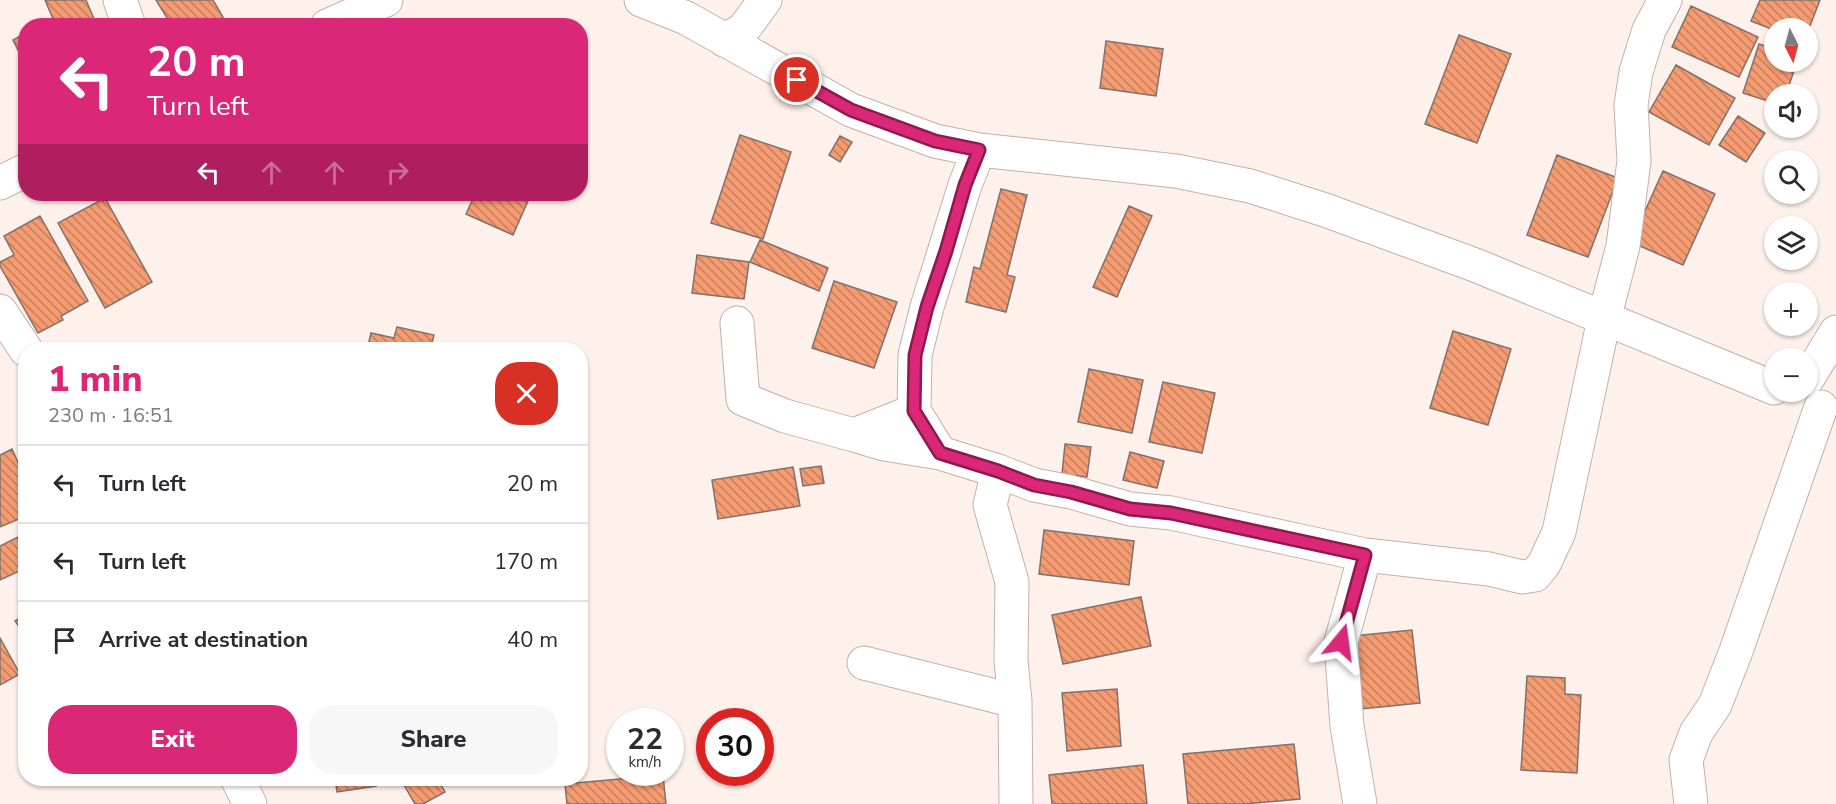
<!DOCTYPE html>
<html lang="en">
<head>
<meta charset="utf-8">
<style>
  body { margin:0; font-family:"Nunito Sans",sans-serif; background:#f7f7f7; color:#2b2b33; height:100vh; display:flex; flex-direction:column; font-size:22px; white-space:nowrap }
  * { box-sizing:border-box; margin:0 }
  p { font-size:20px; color:#7c7c81 }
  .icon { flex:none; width:33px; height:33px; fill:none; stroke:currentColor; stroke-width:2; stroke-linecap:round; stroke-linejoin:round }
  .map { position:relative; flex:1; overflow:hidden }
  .side { position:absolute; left:18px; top:342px; width:570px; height:444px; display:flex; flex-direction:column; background:#fff; border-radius:24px; box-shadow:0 2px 4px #0004 }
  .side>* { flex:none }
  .top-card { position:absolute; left:18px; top:18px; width:570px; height:183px; border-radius:24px; box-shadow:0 2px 4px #0004; background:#db2777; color:#fff; overflow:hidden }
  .needle { width:39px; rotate:174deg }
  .tools { position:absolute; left:1764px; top:18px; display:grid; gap:12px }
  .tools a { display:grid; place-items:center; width:54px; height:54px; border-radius:50%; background:#fff; box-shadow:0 2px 4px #0004; font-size:30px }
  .speed { position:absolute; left:606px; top:708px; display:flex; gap:12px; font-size:30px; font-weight:700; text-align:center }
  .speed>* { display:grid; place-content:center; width:78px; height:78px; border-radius:50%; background:#fff; box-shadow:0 2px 4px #0004; line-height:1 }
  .speed small { font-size:15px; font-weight:400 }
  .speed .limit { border:9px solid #d22; background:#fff; color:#111 }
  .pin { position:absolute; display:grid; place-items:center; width:51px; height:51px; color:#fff; margin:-26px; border:3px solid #fff; border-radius:50%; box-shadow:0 2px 6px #0007 }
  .me { position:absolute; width:66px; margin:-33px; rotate:16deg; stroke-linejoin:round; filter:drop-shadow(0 0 4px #0008) }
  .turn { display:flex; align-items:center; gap:21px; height:126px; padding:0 30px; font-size:27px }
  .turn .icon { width:78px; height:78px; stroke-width:2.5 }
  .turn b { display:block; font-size:42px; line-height:51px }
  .lanes { display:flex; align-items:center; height:57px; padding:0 30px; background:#0003; justify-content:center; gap:30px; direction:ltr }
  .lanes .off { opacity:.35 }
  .round { display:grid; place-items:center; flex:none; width:63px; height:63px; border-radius:24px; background:#f7f7f7 }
  .summary { display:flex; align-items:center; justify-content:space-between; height:102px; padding:0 30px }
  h1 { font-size:36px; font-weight:800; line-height:45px; color:#db2777 }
  .action { display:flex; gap:12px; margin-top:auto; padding:12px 30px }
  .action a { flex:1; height:69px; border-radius:24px; background:#db2777; color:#fff; font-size:24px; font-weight:800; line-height:69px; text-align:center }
  .action a+a { background:#f7f7f7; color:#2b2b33 }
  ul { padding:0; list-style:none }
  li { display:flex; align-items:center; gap:18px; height:78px; padding:0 30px; border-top:2px solid #e1e1e2 }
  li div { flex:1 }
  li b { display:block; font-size:22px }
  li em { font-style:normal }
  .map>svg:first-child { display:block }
</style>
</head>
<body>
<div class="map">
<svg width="1836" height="804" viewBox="0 0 1836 804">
  <defs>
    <pattern id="building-back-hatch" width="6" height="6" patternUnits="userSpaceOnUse" patternTransform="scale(1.5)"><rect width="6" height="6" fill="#f59b72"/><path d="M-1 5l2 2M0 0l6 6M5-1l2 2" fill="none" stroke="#c67e5d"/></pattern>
  </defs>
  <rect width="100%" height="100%" fill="#fef0ea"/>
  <path fill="url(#building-back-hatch)" stroke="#80716b" stroke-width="1.5" d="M 45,0 L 86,0 L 97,26 L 56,26 Z
    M 156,0 L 213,0 L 223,17 L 210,26 L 172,26 Z
    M 1760,0 L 1820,0 L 1808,31 L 1808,28 L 1774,28 L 1774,30 L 1751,21 Z
    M 1691,6 L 1758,37 L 1739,77 L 1672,47 Z
    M 26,33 L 26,66 L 13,40 Z
    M 1459,35 L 1511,54 L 1477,143 L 1425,124 Z
    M 1106,41 L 1163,49 L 1156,96 L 1100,88 Z
    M 1759,44 L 1774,49 L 1774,62 L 1797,62 L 1786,94 L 1774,94 L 1774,103 L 1743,93 Z
    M 1676,65 L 1735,98 L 1709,145 L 1649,112 Z
    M 1738,116 L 1765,133 L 1746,162 L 1719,145 Z
    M 740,135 L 791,152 L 763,239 L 711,223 Z
    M 840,136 L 852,142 L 840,162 L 829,155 Z
    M 1557,155 L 1618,178 L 1588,257 L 1527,235 Z
    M 1663,171 L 1715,194 L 1683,265 L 1631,242 Z
    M 1001,189 L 1027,195 L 1007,275 L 1015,277 L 1006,312 L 966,302 L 974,267 L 980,269 Z
    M 475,194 L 531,194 L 513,235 L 466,214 Z
    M 105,198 L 152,282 L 105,308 L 58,223 Z
    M 1129,206 L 1152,216 L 1117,297 L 1093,287 Z
    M 40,216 L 88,301 L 61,316 L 63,320 L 38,333 L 0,266 L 0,262 L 14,255 L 4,236 Z
    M 760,240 L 828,268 L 819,291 L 750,262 Z
    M 697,255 L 749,262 L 744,299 L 692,293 Z
    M 834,281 L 897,302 L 874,368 L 812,348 Z
    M 397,327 L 434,335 L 430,350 L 367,350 L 371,333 L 394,338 Z
    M 1453,331 L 1511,349 L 1488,425 L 1430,408 Z
    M 1089,369 L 1143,380 L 1132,433 L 1078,422 Z
    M 1163,382 L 1215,393 L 1202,453 L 1149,442 Z
    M 1065,444 L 1091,447 L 1087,477 L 1062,474 Z
    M 12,449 L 26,480 L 26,516 L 0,527 L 0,455 Z
    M 1130,452 L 1164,461 L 1157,488 L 1123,480 Z
    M 821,466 L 824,483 L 803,486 L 800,469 Z
    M 793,467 L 800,506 L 718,519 L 712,480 Z
    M 1044,530 L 1134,541 L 1129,585 L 1039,574 Z
    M 26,533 L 26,568 L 0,580 L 0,546 Z
    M 1141,597 L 1151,646 L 1063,664 L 1052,615 Z
    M 26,614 L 26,636 L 15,621 Z
    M 1412,630 L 1420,703 L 1361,709 L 1353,636 Z
    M 0,638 L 20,674 L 0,685 Z
    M 1527,676 L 1565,678 L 1565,694 L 1581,695 L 1577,773 L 1521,770 Z
    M 1117,689 L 1121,746 L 1067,751 L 1062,693 Z
    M 1294,744 L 1300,799 L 1244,804 L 1188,804 L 1183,754 Z
    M 1143,765 L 1147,804 L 1052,804 L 1049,775 Z
    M 663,775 L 666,804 L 567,804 L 565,784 Z
    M 335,778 L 375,778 L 376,786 L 337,792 Z
    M 400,778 L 437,778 L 445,792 L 423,804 L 415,804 Z"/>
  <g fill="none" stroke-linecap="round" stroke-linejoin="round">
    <g stroke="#c1b1aa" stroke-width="35">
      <path id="minor" d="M 120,0 L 129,26
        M 641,0 L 686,18 L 851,110 L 935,141 L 979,150 L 1176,171 L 1250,186 L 1325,210 L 1475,265 L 1774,388
        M 327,26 L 386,0
        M 724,40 L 743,30 L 765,0
        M 979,150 L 965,185 L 927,307 L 915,355 L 914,411 L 940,453 L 998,471
        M 0,183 L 26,170
        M 0,311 L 26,350
        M 737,323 L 743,399 L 785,416 L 854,435 L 914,411
        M 1808,378 L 1836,332
        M 854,435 L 884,444 L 940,453
        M 864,663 L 1015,701
        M 237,778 L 250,804
        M 1016,804 L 1015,701 L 1011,661 L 1012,582 L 990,505 L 998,471 L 1034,485 L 1071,492 L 1130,509 L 1171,513 L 1365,555 L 1489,569 L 1522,577 L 1535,575 L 1544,564 L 1559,532 L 1604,319 L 1623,246 L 1634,161 L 1631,105 L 1636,72 L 1649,30 L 1665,0
        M 1360,804 L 1347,726 L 1341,642 L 1365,555
        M 1691,804 L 1686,760 L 1696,733 L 1715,705 L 1736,651 L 1821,407"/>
    </g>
    <use href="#minor" stroke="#fff" stroke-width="33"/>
  </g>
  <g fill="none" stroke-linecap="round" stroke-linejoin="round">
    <g stroke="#8e194d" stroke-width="15">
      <path id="route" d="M 797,80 L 851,110 L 935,141 L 979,150 L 965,185 L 946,251 L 927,307 L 915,355 L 914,411 L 940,453 L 998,471 L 1034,485 L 1071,492 L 1130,509 L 1171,513 L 1365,555 L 1341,642"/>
    </g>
    <use href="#route" stroke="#db2777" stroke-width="10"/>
  </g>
</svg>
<div class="tools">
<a><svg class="needle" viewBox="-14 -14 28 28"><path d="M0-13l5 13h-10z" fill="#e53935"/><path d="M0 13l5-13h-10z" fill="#7c7c81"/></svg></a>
<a><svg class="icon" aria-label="sound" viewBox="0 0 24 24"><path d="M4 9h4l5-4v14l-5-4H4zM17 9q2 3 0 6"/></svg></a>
<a><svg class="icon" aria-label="search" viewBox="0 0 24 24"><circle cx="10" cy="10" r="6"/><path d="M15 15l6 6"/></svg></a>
<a><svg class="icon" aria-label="layers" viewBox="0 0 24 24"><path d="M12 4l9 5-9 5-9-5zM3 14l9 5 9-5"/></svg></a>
<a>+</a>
<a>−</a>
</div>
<div class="speed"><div>22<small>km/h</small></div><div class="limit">30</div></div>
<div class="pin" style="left:797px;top:80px;background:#d93025"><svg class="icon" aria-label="arrive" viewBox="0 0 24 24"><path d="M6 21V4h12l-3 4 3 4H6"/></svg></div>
<svg class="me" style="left:1341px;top:642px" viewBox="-20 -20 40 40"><path d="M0-17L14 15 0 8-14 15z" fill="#db2777" stroke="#fff" stroke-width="4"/></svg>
<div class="top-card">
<div class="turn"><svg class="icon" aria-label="left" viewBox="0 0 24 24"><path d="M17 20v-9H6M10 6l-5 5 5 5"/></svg><div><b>20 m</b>Turn left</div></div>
<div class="lanes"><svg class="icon" aria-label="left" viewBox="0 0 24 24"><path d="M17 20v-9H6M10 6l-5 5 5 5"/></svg><svg class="icon off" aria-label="ahead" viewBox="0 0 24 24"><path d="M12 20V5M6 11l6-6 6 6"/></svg><svg class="icon off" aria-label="ahead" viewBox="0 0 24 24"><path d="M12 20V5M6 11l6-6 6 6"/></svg><svg class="icon off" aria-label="right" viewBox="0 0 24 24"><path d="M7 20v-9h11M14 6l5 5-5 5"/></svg></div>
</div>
<section class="side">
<div class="summary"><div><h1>1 min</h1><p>230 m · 16:51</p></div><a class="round" style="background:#d93025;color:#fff"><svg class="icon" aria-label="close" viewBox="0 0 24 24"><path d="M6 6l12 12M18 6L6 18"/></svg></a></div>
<ul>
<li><svg class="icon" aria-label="left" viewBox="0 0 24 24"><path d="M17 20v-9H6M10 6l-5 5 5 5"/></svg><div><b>Turn left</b></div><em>20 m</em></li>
<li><svg class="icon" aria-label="left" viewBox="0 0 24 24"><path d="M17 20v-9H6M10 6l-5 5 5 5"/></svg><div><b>Turn left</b></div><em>170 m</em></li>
<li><svg class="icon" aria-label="arrive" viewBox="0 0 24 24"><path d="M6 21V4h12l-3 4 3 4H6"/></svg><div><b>Arrive at destination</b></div><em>40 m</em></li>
</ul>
<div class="action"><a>Exit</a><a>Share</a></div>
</section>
</div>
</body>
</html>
